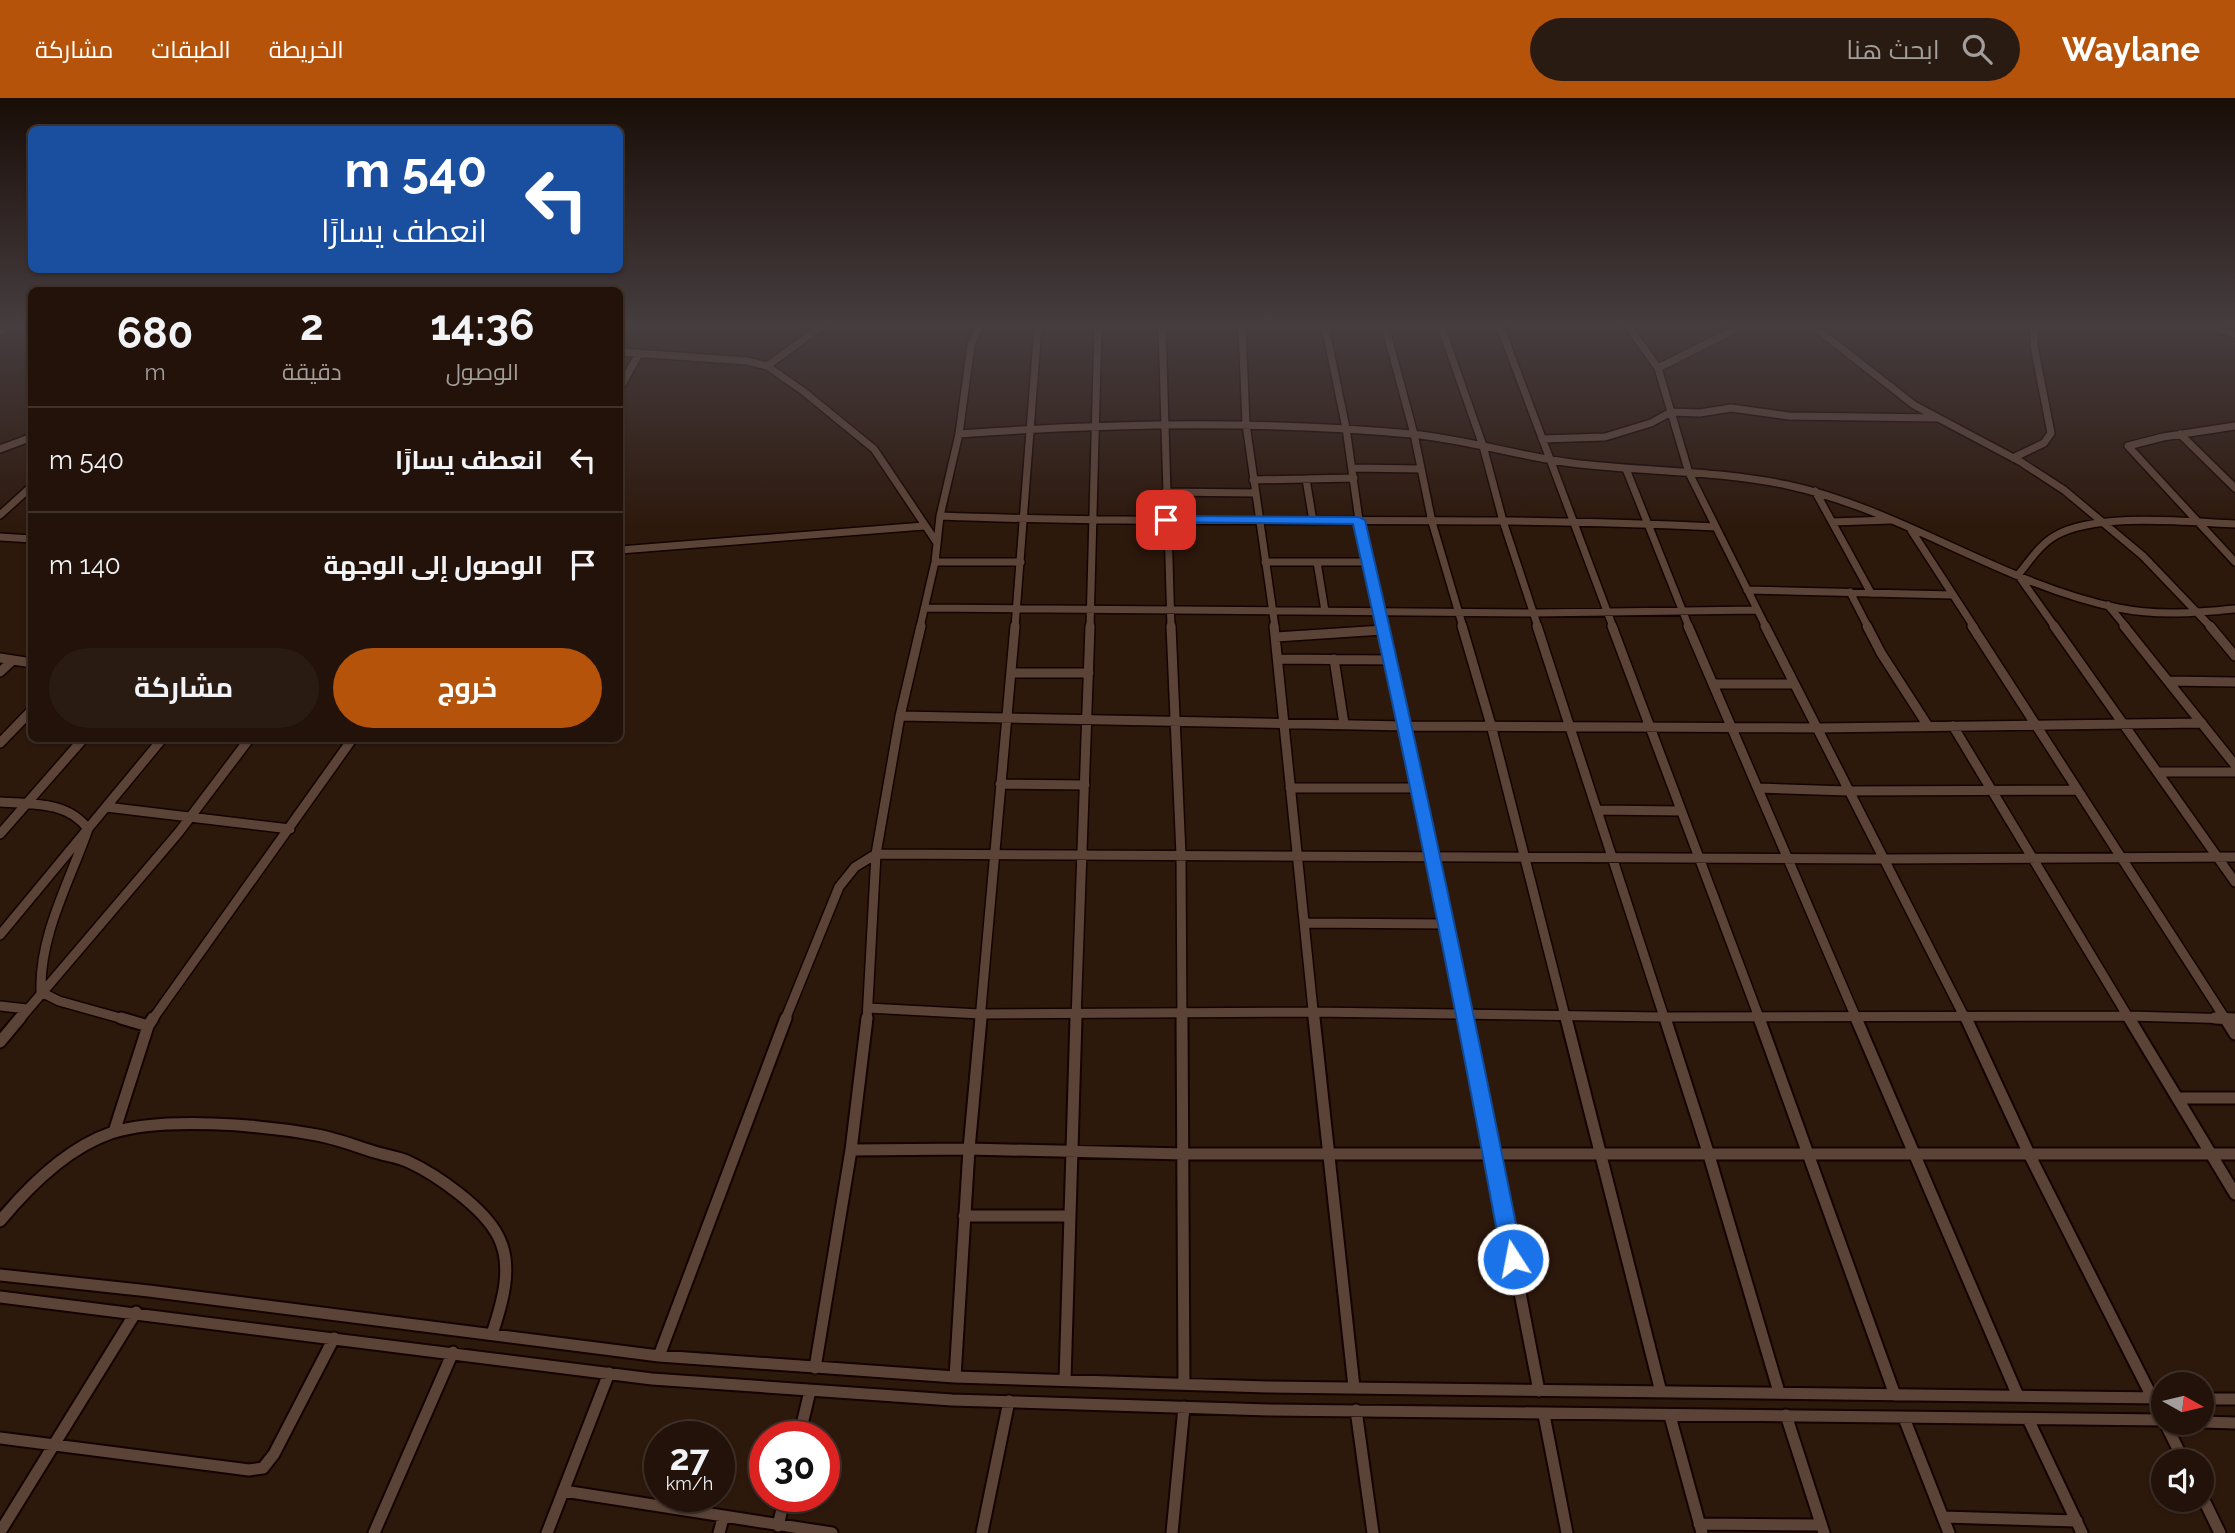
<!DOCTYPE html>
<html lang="ar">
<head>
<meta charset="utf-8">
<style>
  body { margin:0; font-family:Raleway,Cairo,sans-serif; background:#2a1b12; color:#f1f3f6; direction:rtl; height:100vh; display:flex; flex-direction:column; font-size:26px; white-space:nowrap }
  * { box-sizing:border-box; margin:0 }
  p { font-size:23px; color:#a29e9c }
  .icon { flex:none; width:38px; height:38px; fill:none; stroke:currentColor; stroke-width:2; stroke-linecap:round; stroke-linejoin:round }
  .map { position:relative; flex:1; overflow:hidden; direction:ltr }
  .panel { position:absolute; left:28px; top:189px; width:595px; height:455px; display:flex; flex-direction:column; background:#221209; border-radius:10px; box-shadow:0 2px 5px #0004,0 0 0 2px #3f322a; direction:rtl }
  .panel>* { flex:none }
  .banner { position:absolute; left:28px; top:28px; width:595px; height:147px; border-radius:10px; box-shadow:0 2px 5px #0004,0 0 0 2px #3f322a; direction:rtl; background:#1a4fa0; color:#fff; overflow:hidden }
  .needle { width:46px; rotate:98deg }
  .tools { position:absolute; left:2151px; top:1274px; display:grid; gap:14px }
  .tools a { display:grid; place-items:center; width:63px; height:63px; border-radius:50%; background:#221209; box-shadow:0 2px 5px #0004,0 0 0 2px #3f322a; font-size:35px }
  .speed { position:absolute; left:644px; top:1323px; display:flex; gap:14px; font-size:35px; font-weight:700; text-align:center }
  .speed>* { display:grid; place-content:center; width:91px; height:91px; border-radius:50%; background:#221209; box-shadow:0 2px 5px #0004,0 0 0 2px #3f322a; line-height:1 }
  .speed small { font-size:18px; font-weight:400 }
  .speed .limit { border:10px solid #d22; background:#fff; color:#111 }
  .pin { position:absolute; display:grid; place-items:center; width:60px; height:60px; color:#fff; margin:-30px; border-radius:14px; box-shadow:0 4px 10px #0006 }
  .me { position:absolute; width:77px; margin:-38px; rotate:349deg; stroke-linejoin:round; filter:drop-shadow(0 0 5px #0008) }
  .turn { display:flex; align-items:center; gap:24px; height:147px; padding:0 21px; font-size:32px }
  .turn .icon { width:91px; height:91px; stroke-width:2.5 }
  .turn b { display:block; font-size:49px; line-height:60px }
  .eta { display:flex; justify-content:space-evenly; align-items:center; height:119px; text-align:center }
  .eta b { font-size:42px; font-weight:700; line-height:49px }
  .button { display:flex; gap:14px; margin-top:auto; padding:14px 21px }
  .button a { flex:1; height:80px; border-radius:42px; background:#b45309; color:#fff; font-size:28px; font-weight:700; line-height:80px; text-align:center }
  .button a+a { background:#2a1b12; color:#f1f3f6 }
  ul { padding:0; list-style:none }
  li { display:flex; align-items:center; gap:21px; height:105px; padding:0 21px; border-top:2px solid #3f322a }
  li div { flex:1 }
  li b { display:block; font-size:26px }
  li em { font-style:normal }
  header { display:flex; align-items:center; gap:42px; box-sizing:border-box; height:98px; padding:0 35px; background:#b45309; color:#fff }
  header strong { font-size:33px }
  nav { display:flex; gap:38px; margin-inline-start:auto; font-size:24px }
  .search { width:490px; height:63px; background:#2a1b12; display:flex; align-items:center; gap:18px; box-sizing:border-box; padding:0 24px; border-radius:38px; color:#a29e9c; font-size:26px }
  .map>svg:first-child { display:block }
</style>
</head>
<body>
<header>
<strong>Waylane</strong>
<div class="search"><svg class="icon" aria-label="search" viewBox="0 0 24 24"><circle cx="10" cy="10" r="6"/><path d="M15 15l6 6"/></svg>ابحث هنا</div>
<nav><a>الخريطة</a><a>الطبقات</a><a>مشاركة</a></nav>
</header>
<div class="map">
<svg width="2235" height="1435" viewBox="0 0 2235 1435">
  <rect width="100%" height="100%" fill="#2d180c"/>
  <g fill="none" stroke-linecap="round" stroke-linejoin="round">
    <g stroke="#140300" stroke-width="10">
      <path id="street-far2" d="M 1162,228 L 1171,529
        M 1242,228 L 1246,326 L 1275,529
        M 1325,228 L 1346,330 L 1359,422 L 1383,529
        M 1385,228 L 1414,336 L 1432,424 L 1463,529
        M 1441,228 L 1483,348 L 1503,423 L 1538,529
        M 1500,228 L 1613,529
        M 1628,228 L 1658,270
        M 1742,228 L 1658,270 L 1689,375 L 1766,529
        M 1813,228 L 1914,307 L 2021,364 L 2064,392 L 2143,458 L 2211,529
        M 2210,228 L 2235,236
        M 0,234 L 8,228
        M 620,254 L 747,263 L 767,268 L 803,293 L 874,351 L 937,445
        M 767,268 L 822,228
        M 620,290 L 639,256
        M 2235,328 L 2163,339 L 2128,348 L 2235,464
        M 959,336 C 1109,325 1260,322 1411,336 C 1465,341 1518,358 1572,365 C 1643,374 1716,372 1787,387 C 1903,412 2002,486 2118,510 C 2157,518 2195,515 2235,511
        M 2180,336 L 2235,390
        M 1542,341 L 1605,339 L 1651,325 L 1671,314 L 1700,315 L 1731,310 L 1789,318 L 1936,320
        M 0,351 L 32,339
        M 2013,360 L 2044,345 L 2051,335 L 2034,248 L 2034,228
        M 1352,370 L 1421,371
        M 1626,371 L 1689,529
        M 1306,381 L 1313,423
        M 1253,382 L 1354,380
        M 1815,393 L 1871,495
        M 1165,394 L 1256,395
        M 0,417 L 32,388
        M 940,418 C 1199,428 1458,416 1716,429
        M 1832,424 L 1891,422
        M 1911,432 L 1974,529
        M 0,439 L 32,441
        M 620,452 L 924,428
        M 935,464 L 1021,464
        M 1265,464 L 1368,464
        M 1317,464 L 1325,513
        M 1747,492 L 1952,497
        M 1850,494 L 1868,529
        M 2108,507 L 2126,529
        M 925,510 L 1534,515 L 1757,512
        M 920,529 L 935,464 L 940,418 L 959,336 L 971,247 L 979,228
        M 1015,529 L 1038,228
        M 1090,529 L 1098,228
        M 2055,529 L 2018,477 C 2029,464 2039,447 2055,438 C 2096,414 2187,424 2235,426"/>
    </g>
    <g stroke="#140300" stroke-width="12">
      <path id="street-far1" d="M 1171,528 L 1181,757 L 1182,922
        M 1274,528 L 1314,922
        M 1383,528 L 1467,922
        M 1462,528 L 1491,627 L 1566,922
        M 1537,528 L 1665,922
        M 1612,528 L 1760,922
        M 1688,528 L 1857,922
        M 1765,528 L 1966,922
        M 1867,528 L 1881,555 L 1928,628
        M 1972,528 L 2226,922
        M 2054,528 L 2235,784
        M 2124,528 L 2235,667
        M 2210,528 L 2235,558
        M 1276,539 L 1383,532
        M 0,560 L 32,565
        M 1279,561 L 1390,562
        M 1334,561 L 1344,626
        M 0,574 L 13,562
        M 1011,575 L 1089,575
        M 2168,583 L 2235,584
        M 1714,586 L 1794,586
        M 900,618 L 1405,628 L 1818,630 L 2202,625
        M 1953,628 L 2130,922
        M 0,645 L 32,612
        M 2158,674 L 2235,674
        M 1000,686 L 1085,687
        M 1290,690 L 1417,690
        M 1759,690 L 1848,693 L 2076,692
        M 0,704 C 31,706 68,703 88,731 C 70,783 39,837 41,894 L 59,903 L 127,922
        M 106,709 L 290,731
        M 1597,712 L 1681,713
        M 0,736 L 84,640
        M 1305,825 L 1446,826
        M 0,837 L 163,640
        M 0,908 L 27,911
        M 868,910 L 980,916 L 1313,914 L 1662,919 L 2129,918 L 2235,921
        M 19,922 L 179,734 L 250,640
        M 152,922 L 353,640
        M 785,922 L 839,789 L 855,769 L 876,756 L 1882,761 L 2235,759
        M 867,922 L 876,756 L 900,618 L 921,528
        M 980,922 L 1015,528
        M 1076,922 L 1090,528"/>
    </g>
    <g stroke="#140300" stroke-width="15">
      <path id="street" d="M 121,920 L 148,928
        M 1182,920 L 1184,1286
        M 1314,920 L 1354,1289
        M 1467,920 L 1539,1293
        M 1566,920 L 1661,1294
        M 1665,920 L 1708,1054 L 1779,1294
        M 1759,920 L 1895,1297
        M 1856,920 L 2018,1298
        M 1966,920 L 2030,1058 L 2152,1299
        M 2129,920 L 2235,1096
        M 2215,920 L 2235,921
        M 2225,920 L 2235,936
        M 0,944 L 20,920
        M 2177,1000 L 2235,1000
        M 114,1034 L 148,928 L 153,920
        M 851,1052 L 969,1051 L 1184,1056 L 2235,1056
        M 964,1118 L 1068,1118
        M 0,1123 C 29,1088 67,1050 111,1035 C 163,1018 263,1027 317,1037 C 338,1041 358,1049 378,1055 C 388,1058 399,1059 409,1064 C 437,1077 484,1110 498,1138 C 514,1168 502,1206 492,1236
        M 0,1177 L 149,1193 L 659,1258 L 955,1279 L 1267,1289 L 2163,1300
        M 0,1199 L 652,1281 L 952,1302 L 1269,1312 L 2163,1322
        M 659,1258 L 786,920
        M 815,1270 L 851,1052 L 867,920
        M 955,1279 L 969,1051 L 981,920
        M 1065,1282 L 1076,920
        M 2202,1301 L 2235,1301
        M 1356,1312 L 1373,1435
        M 1544,1317 L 1567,1435
        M 1786,1317 L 1824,1435
        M 1670,1318 L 1702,1435
        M 1904,1320 L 1949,1435
        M 2028,1321 L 2082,1435
        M 2202,1324 L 2235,1325
        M 2165,1325 L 2184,1363
        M 799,1339 L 810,1293
        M 0,1340 L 249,1372 L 263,1370 L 274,1356 L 334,1240
        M 564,1393 L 832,1435
        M 2202,1398 L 2220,1435
        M 1943,1419 L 2077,1423
        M 1699,1426 L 1821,1427
        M 778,1428 L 785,1398
        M 0,1434 L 136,1214
        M 374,1435 L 453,1254
        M 547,1435 L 609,1275
        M 719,1435 L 723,1420
        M 982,1435 L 1009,1303
        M 1172,1435 L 1184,1309"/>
    </g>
    <use href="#street-far2" stroke="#5c4337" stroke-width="7"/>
    <use href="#street-far1" stroke="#5c4337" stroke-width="9"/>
    <use href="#street" stroke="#5c4337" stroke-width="11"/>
  </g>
  <linearGradient id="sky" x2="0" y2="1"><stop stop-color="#190d07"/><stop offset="0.53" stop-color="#463d40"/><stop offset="1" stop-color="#463d40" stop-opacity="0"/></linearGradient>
  <rect width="2235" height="429" fill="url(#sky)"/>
  <path fill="#1a73e8" stroke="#114b97" stroke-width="2" d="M 1166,418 L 1359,419 L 1365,422 C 1422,668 1474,914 1523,1161 L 1520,1169 L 1513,1172 L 1505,1169 L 1502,1161 C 1457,915 1408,670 1353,426 L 1162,424 L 1162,419 Z"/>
</svg>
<div class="tools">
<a><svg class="needle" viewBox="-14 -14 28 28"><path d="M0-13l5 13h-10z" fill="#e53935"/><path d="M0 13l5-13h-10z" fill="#a29e9c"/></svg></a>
<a><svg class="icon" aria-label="sound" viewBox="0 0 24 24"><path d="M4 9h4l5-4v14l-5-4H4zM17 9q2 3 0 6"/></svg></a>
</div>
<div class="speed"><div>27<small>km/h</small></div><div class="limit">30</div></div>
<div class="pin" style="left:1166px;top:422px;background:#d93025"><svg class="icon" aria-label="arrive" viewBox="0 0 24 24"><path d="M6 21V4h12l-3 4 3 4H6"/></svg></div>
<svg class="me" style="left:1513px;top:1161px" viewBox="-20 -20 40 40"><circle r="17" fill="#1a73e8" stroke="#fff" stroke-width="3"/><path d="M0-11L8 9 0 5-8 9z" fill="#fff"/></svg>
<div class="banner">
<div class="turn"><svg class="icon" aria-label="left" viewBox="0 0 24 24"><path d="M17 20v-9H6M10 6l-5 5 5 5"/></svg><div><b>540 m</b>انعطف يسارًا</div></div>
</div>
<section class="panel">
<div class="eta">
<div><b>14:36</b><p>الوصول</p></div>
<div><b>2</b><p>دقيقة</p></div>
<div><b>680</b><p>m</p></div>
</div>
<ul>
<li><svg class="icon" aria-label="left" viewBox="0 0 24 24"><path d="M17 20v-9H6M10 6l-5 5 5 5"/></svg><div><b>انعطف يسارًا</b></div><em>540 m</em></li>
<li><svg class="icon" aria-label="arrive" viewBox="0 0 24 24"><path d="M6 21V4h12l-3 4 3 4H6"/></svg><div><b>الوصول إلى الوجهة</b></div><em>140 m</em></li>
</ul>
<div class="button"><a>خروج</a><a>مشاركة</a></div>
</section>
</div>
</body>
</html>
